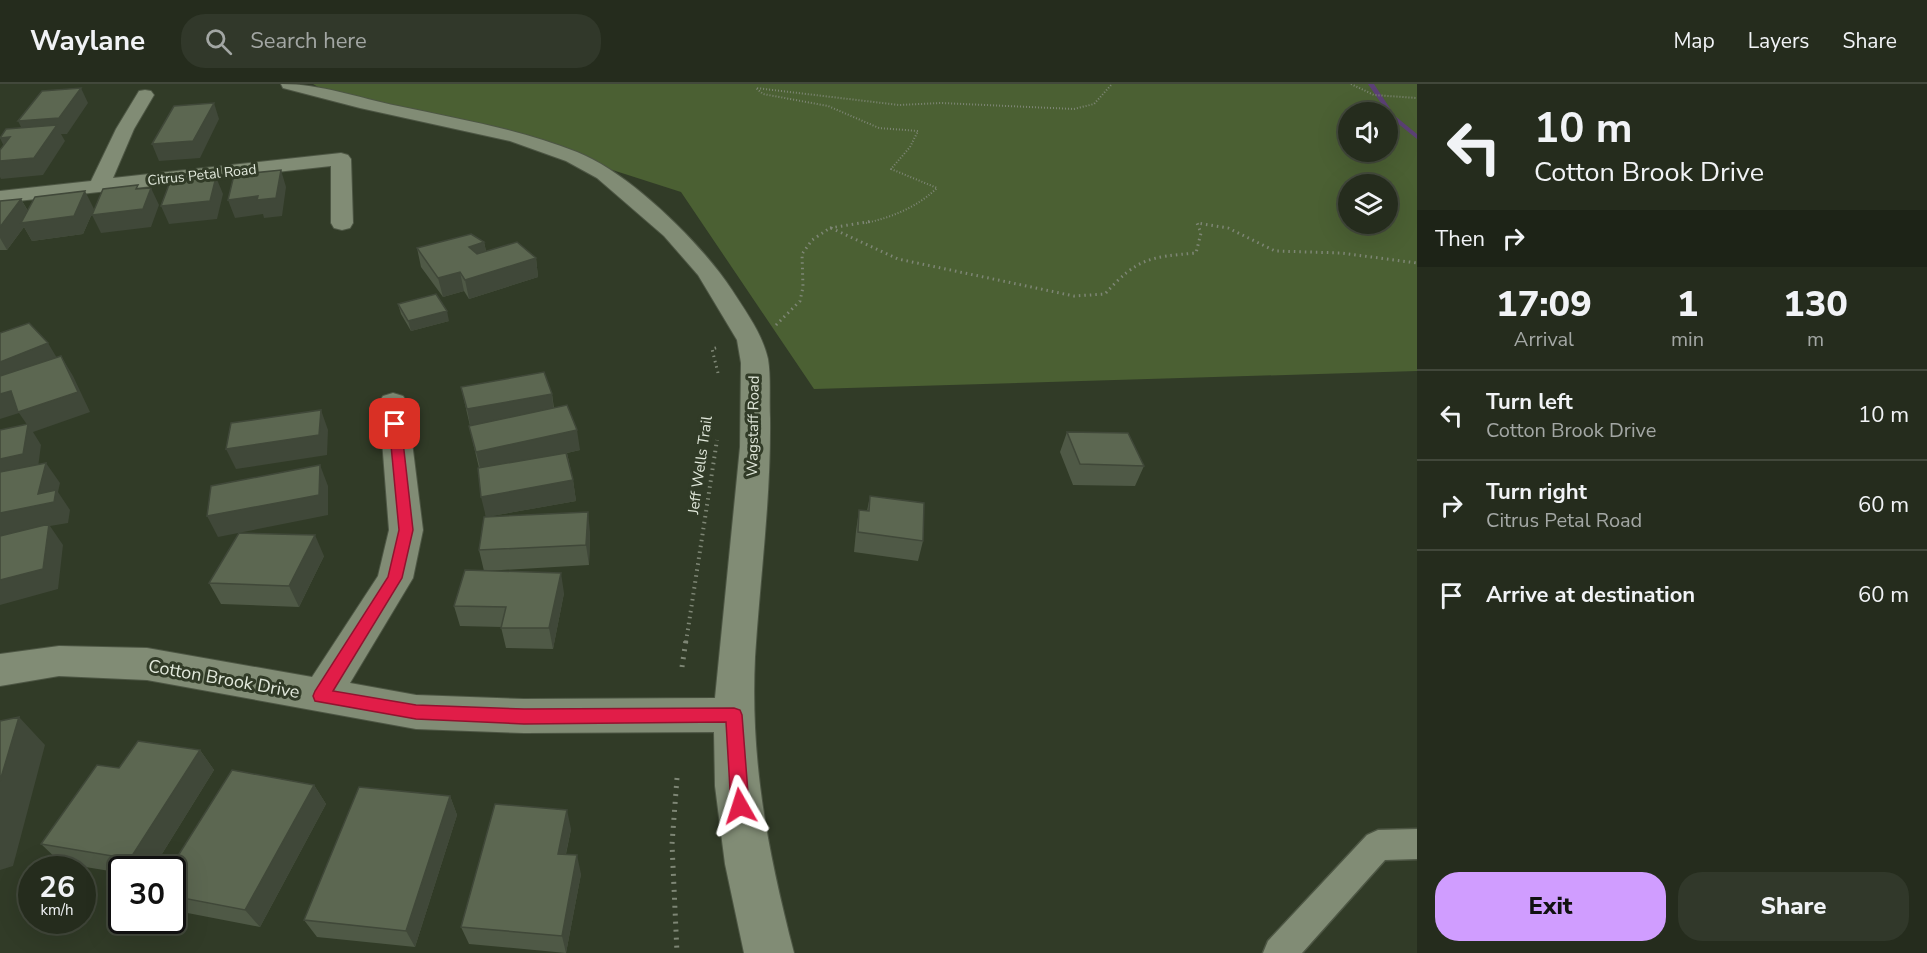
<!DOCTYPE html>
<html lang="en">
<head>
<meta charset="utf-8">
<style>
  body { margin:0; font-family:"Nunito Sans",sans-serif; background:#31382a; color:#f1f3f6; height:100vh; display:flex; flex-direction:column; font-size:22px; white-space:nowrap }
  * { box-sizing:border-box; margin:0 }
  p { font-size:20px; color:#a3a7a4 }
  .icon { flex:none; width:33px; height:33px; fill:none; stroke:currentColor; stroke-width:2; stroke-linecap:round; stroke-linejoin:round }
  .map { position:relative; flex:1; overflow:hidden }
  .sheet { display:flex; flex-direction:column; background:#252c1d; width:510px }
  .sheet>* { flex:none }
  .hud { background:#252c1d; color:#f1f3f6; overflow:hidden }
  .buttons { position:absolute; left:1338px; top:18px; display:grid; gap:12px }
  .buttons a { display:grid; place-items:center; width:60px; height:60px; border-radius:50%; background:#252c1d; box-shadow:0 6px 24px #0002,0 0 0 2px #42483b; font-size:30px }
  .speed { position:absolute; left:18px; top:772px; display:flex; gap:12px; font-size:30px; font-weight:700; text-align:center }
  .speed>* { display:grid; place-content:center; width:78px; height:78px; border-radius:50%; background:#252c1d; box-shadow:0 6px 24px #0002,0 0 0 2px #42483b; line-height:1 }
  .speed small { font-size:15px; font-weight:400 }
  .speed .limit { border:3px solid #111; border-radius:9px; background:#fff; color:#111 }
  .pin { position:absolute; display:grid; place-items:center; width:51px; height:51px; color:#fff; margin:-26px; border-radius:12px; box-shadow:0 3px 9px #0006 }
  .me { position:absolute; width:66px; margin:-33px; rotate:354deg; stroke-linejoin:round; filter:drop-shadow(0 0 4px #0008) }
  .turn { display:flex; align-items:center; gap:21px; height:126px; padding:0 18px; font-size:27px }
  .turn .icon { width:78px; height:78px; stroke-width:2.5 }
  .turn b { display:block; font-size:42px; line-height:51px }
  .then { display:flex; align-items:center; height:57px; padding:0 18px; background:#0003; gap:12px; font-size:22px }
  .eta { display:flex; justify-content:space-evenly; align-items:center; height:102px; text-align:center }
  .eta b { font-size:36px; font-weight:800; line-height:42px }
  .button { display:flex; gap:12px; margin-top:auto; padding:12px 18px }
  .button a { flex:1; height:69px; border-radius:24px; background:#d09dff; color:#111; font-size:24px; font-weight:800; line-height:69px; text-align:center }
  .button a+a { background:#31382a; color:#f1f3f6 }
  ul { padding:0; list-style:none }
  li { display:flex; align-items:center; gap:18px; height:90px; padding:0 18px; border-top:2px solid #42483b }
  li div { flex:1 }
  li b { display:block; font-size:22px }
  li em { font-style:normal }
  header { display:flex; align-items:center; gap:36px; box-sizing:border-box; height:84px; padding:0 30px; background:#252c1d; border-bottom:2px solid #42483b }
  header strong { font-size:28px }
  nav { display:flex; gap:33px; margin-inline-start:auto; font-size:21px }
  .search { width:420px; height:54px; background:#31382a; display:flex; align-items:center; gap:15px; box-sizing:border-box; padding:0 21px; border-radius:24px; color:#a3a7a4; font-size:22px }
  main { display:flex; flex:1; min-height:0 }
  .map>svg:first-child { display:block }
</style>
</head>
<body>
<header>
<strong>Waylane</strong>
<div class="search"><svg class="icon" aria-label="search" viewBox="0 0 24 24"><circle cx="10" cy="10" r="6"/><path d="M15 15l6 6"/></svg>Search here</div>
<nav><a>Map</a><a>Layers</a><a>Share</a></nav>
</header>
<main>
<div class="map">
<svg width="1417" height="869" viewBox="0 0 1417 869">
  <rect width="100%" height="100%" fill="#313b27"/>
  <path fill="#4b6033" fill-rule="evenodd" d="M 313,0 L 1417,0 L 1417,287 L 814,305 L 681,108 L 488,46 L 325,7 ZM 1348,28 L 1388,28 L 1388,68 L 1348,68 ZM 1348,100 L 1388,100 L 1388,140 L 1348,140 Z"/>
  <g fill="none" stroke-linecap="round" stroke-linejoin="round">
    <path fill="#5c4175" fill-rule="evenodd" d="M 1368,0 L 1374,0 L 1395,32 L 1417,50 L 1417,55 L 1391,34 Z"/>
    <g stroke="#4d5644" stroke-width="3">
      <path id="lane" d="M 1417,745 L 1417,775 L 1385,776 L 1302,869 L 1263,869 L 1268,857 L 1367,751 L 1378,746 Z"/>
    </g>
    <g stroke="#4d5644" stroke-width="2">
      <path id="street" d="M 281,0 C 321,0 359,14 398,22 C 458,35 520,45 577,68 C 630,89 701,159 732,206 C 746,228 762,249 768,275 C 771,293 769,315 770,334 C 771,414 760,494 755,573 C 750,678 768,768 794,869 L 744,869 L 725,780 L 715,702 L 714,648 L 524,649 L 416,645 L 147,596 L 59,592 L 0,602 L 0,570 L 59,562 L 147,564 L 312,593 L 378,492 L 389,446 L 379,318 L 383,312 L 393,309 L 403,312 L 407,318 L 423,446 L 413,494 L 350,599 L 416,611 L 524,615 L 715,614 L 740,363 L 741,279 L 737,256 L 698,191 L 664,152 L 597,94 L 566,77 L 510,57 L 360,24 L 283,4 Z
        M 145,6 L 151,7 L 154,11 L 134,45 L 113,94 L 341,69 L 348,71 L 351,75 L 353,139 L 350,144 L 342,146 L 334,144 L 331,139 L 331,82 L 0,119 L 0,107 L 91,97 L 116,45 L 139,7 Z"/>
    </g>
    <path stroke="#7e8675" stroke-width="2" stroke-dasharray="1 2" stroke-linecap="butt" d="M 1351,0 L 1374,11 L 1417,14
      M 866,139 C 893,133 917,123 937,104 L 891,85 L 910,63 L 918,47 L 879,44 L 828,22 L 763,10 L 756,4 L 899,21 L 941,19 L 1074,25 L 1094,20 L 1112,0"/>
    <path stroke="#7e8675" stroke-width="3" stroke-dasharray="1.5 4" stroke-linecap="butt" d="M 830,144 L 873,137
      M 831,144 L 898,175 L 1074,212 L 1105,210 C 1137,174 1150,173 1196,169 L 1201,149 L 1197,139 L 1228,144 L 1275,167 L 1341,169 L 1417,179
      M 776,241 L 800,217 L 803,203 L 802,170 L 812,156 L 830,144
      M 718,289 L 712,265 L 719,263"/>
    <path stroke="#7e8675" stroke-width="4" stroke-dasharray="1.5 4.5" stroke-linecap="butt" d="M 686,558 L 717,356"/>
    <path stroke="#7e8675" stroke-width="5" stroke-dasharray="2 6" stroke-linecap="butt" d="M 682,583 L 686,556
      M 677,694 L 672,760 L 677,869"/>
    <use href="#lane" fill="#818c75" fill-rule="evenodd"/>
    <use href="#street" fill="#818c75" fill-rule="evenodd"/>
  </g>
  <path fill="#4f5946" d="M 21,115 L 28,127 L 94,125 L 83,150 L 32,157 L 24,143 L 7,166 L 0,166 L 0,117 Z
    M 484,158 L 486,167 L 536,174 L 538,193 L 469,215 L 464,207 L 443,213 L 421,183 L 417,164 Z
    M 398,220 L 449,237 L 411,247 L 401,230 Z
    M 461,303 L 552,310 L 554,324 L 580,366 L 567,369 L 573,396 L 576,417 L 491,432 L 590,448 L 589,481 L 484,487 L 479,466 L 486,433 L 479,384 L 469,342 L 470,342 Z
    M 1067,348 L 1144,382 L 1135,402 L 1073,401 L 1060,368 Z
    M 870,412 L 923,457 L 918,477 L 854,468 L 856,447 L 859,426 L 867,427 Z
    M 324,472 L 299,523 L 221,520 L 209,499 Z
    M 564,509 L 553,565 L 506,564 L 501,543 L 460,542 L 454,522 Z
    M 200,666 L 214,686 L 152,786 L 122,786 L 122,789 L 61,779 L 41,760 L 119,684 Z
    M 314,701 L 326,720 L 260,843 L 172,826 L 172,786 Z
    M 450,712 L 457,731 L 415,863 L 317,853 L 304,836 Z
    M 571,745 L 566,770 L 581,790 L 566,869 L 469,860 L 461,843 Z"/>
  <path fill="#404839" d="M 81,4 L 88,19 L 67,50 L 61,50 L 65,57 L 43,91 L 1,95 L 0,93 L 0,77 L 26,53 L 18,37 Z
    M 214,19 L 219,35 L 200,74 L 159,77 L 152,60 Z
    M 10,53 L 8,71 L 0,54 Z
    M 281,86 L 286,103 L 282,132 L 264,134 L 263,130 L 235,134 L 228,116 L 258,112 Z
    M 216,93 L 223,110 L 217,135 L 169,140 L 161,122 Z
    M 151,104 L 159,121 L 151,143 L 101,149 L 92,131 Z
    M 85,107 L 94,125 L 83,150 L 32,157 L 24,143 L 7,166 L 0,154 L 0,143 L 21,115 L 31,133 Z
    M 484,158 L 488,177 L 473,181 L 469,163 Z
    M 536,174 L 538,193 L 469,215 L 465,196 Z
    M 460,188 L 464,207 L 443,213 L 438,194 Z
    M 447,227 L 449,237 L 411,247 L 408,237 Z
    M 48,259 L 60,279 L 0,302 L 0,278 Z
    M 61,272 L 73,292 L 90,328 L 33,348 L 41,361 L 37,391 L 0,399 L 0,375 L 28,342 L 19,329 L 0,335 L 0,310 Z
    M 552,310 L 554,330 L 471,346 L 467,325 Z
    M 321,326 L 328,346 L 327,371 L 236,385 L 226,365 Z
    M 577,346 L 580,366 L 481,388 L 476,368 Z
    M 46,379 L 60,399 L 58,408 L 70,426 L 68,439 L 50,442 L 63,461 L 58,505 L 0,521 L 0,429 L 38,410 Z
    M 320,381 L 328,402 L 328,431 L 218,453 L 207,432 Z
    M 573,396 L 576,417 L 486,433 L 481,413 Z
    M 588,428 L 590,448 L 589,481 L 586,461 Z
    M 315,451 L 324,472 L 299,523 L 289,502 Z
    M 561,489 L 564,509 L 553,565 L 549,544 Z
    M 19,633 L 45,661 L 13,782 L 0,786 L 0,697 Z
    M 200,666 L 214,686 L 152,786 L 140,786 L 130,775 Z
    M 314,701 L 326,720 L 260,843 L 245,826 Z
    M 450,712 L 457,731 L 415,863 L 406,847 Z
    M 567,726 L 571,745 L 562,788 L 558,770 Z
    M 577,771 L 581,790 L 566,869 L 562,852 Z"/>
  <path fill="#5c6751" stroke="#404839" stroke-width="1.5" d="M 81,4 L 59,34 L 18,37 L 42,7 Z
    M 214,19 L 193,57 L 152,60 L 174,22 Z
    M 57,41 L 34,74 L 0,77 L 0,66 L 10,53 L 0,54 L 6,45 Z
    M 281,86 L 276,114 L 257,116 L 258,112 L 228,116 L 234,91 Z
    M 216,93 L 210,117 L 161,122 L 170,98 Z
    M 138,101 L 136,105 L 151,104 L 143,125 L 92,131 L 103,105 Z
    M 85,107 L 74,132 L 21,139 L 35,113 Z
    M 21,115 L 0,143 L 0,117 Z
    M 471,150 L 484,158 L 469,163 L 477,170 L 517,158 L 536,174 L 465,196 L 460,188 L 438,194 L 417,164 Z
    M 436,210 L 447,227 L 408,237 L 398,220 Z
    M 29,239 L 48,259 L 0,278 L 0,249 Z
    M 61,272 L 78,308 L 18,328 L 11,307 L 0,310 L 0,292 Z
    M 544,288 L 552,310 L 467,325 L 461,303 Z
    M 567,321 L 577,346 L 476,368 L 469,342 Z
    M 321,326 L 319,351 L 226,365 L 231,339 Z
    M 28,340 L 23,370 L 0,375 L 0,346 Z
    M 1067,348 L 1128,349 L 1144,382 L 1080,380 Z
    M 566,369 L 573,396 L 481,413 L 478,384 Z
    M 46,379 L 38,410 L 56,406 L 54,418 L 0,429 L 0,388 Z
    M 320,381 L 319,411 L 207,432 L 211,402 Z
    M 870,412 L 924,419 L 923,457 L 858,448 L 859,426 L 869,427 Z
    M 588,428 L 586,461 L 479,466 L 484,433 Z
    M 49,440 L 43,485 L 0,496 L 0,452 Z
    M 239,449 L 315,451 L 289,502 L 209,499 Z
    M 465,486 L 561,489 L 549,544 L 501,544 L 506,523 L 454,522 Z
    M 19,633 L 0,697 L 0,637 Z
    M 138,657 L 200,666 L 130,775 L 41,760 L 97,681 L 119,684 Z
    M 232,686 L 314,701 L 245,826 L 172,812 L 172,786 L 169,786 Z
    M 359,703 L 450,712 L 406,847 L 304,836 Z
    M 495,720 L 567,726 L 558,770 L 577,771 L 562,852 L 461,843 Z"/>
  <path fill="#e11d48" stroke="#92132f" stroke-width="1.5" d="M 395,336 L 401,340 L 413,446 L 402,494 L 333,607 L 416,621 L 524,625 L 734,624 L 740,626 L 742,631 L 749,722 L 747,728 L 740,730 L 734,728 L 731,722 L 726,638 L 524,640 L 416,635 L 315,617 L 313,612 L 315,607 L 388,493 L 399,446 L 389,340 Z"/>
  <g text-anchor="middle" dominant-baseline="central" stroke-width="6" stroke-linejoin="round" paint-order="stroke">
    <g font-size="14" fill="#e2e9dc" stroke="#313b27">
      <text transform="translate(202 91) rotate(-6)">Citrus Petal Road</text>
    </g>
    <g font-size="15" fill="#e2e9dc" stroke="#313b27">
      <text transform="translate(753 342) rotate(-89)">Wagstaff Road</text>
      <text transform="translate(700 381) rotate(-82)">Jeff Wells Trail</text>
    </g>
    <g font-size="18" fill="#e2e9dc" stroke="#313b27">
      <text transform="translate(224 595) rotate(10)">Cotton Brook Drive</text>
    </g>
  </g>
</svg>
<div class="buttons">
<a><svg class="icon" aria-label="sound" viewBox="0 0 24 24"><path d="M4 9h4l5-4v14l-5-4H4zM17 9q2 3 0 6"/></svg></a>
<a><svg class="icon" aria-label="layers" viewBox="0 0 24 24"><path d="M12 4l9 5-9 5-9-5zM3 14l9 5 9-5"/></svg></a>
</div>
<div class="speed"><div>26<small>km/h</small></div><div class="limit">30</div></div>
<div class="pin" style="left:395px;top:340px;background:#d93025"><svg class="icon" aria-label="arrive" viewBox="0 0 24 24"><path d="M6 21V4h12l-3 4 3 4H6"/></svg></div>
<svg class="me" style="left:740px;top:722px" viewBox="-20 -20 40 40"><path d="M0-17L14 15 0 8-14 15z" fill="#e11d48" stroke="#fff" stroke-width="4"/></svg>
</div>
<section class="sheet">
<div class="hud">
<div class="turn"><svg class="icon" aria-label="left" viewBox="0 0 24 24"><path d="M17 20v-9H6M10 6l-5 5 5 5"/></svg><div><b>10 m</b>Cotton Brook Drive</div></div>
<div class="then">Then<svg class="icon" aria-label="right" viewBox="0 0 24 24"><path d="M7 20v-9h11M14 6l5 5-5 5"/></svg></div>
</div>
<div class="eta">
<div><b>17:09</b><p>Arrival</p></div>
<div><b>1</b><p>min</p></div>
<div><b>130</b><p>m</p></div>
</div>
<ul>
<li><svg class="icon" aria-label="left" viewBox="0 0 24 24"><path d="M17 20v-9H6M10 6l-5 5 5 5"/></svg><div><b>Turn left</b><p>Cotton Brook Drive</p></div><em>10 m</em></li>
<li><svg class="icon" aria-label="right" viewBox="0 0 24 24"><path d="M7 20v-9h11M14 6l5 5-5 5"/></svg><div><b>Turn right</b><p>Citrus Petal Road</p></div><em>60 m</em></li>
<li><svg class="icon" aria-label="arrive" viewBox="0 0 24 24"><path d="M6 21V4h12l-3 4 3 4H6"/></svg><div><b>Arrive at destination</b></div><em>60 m</em></li>
</ul>
<div class="button"><a>Exit</a><a>Share</a></div>
</section>
</main>
</body>
</html>
